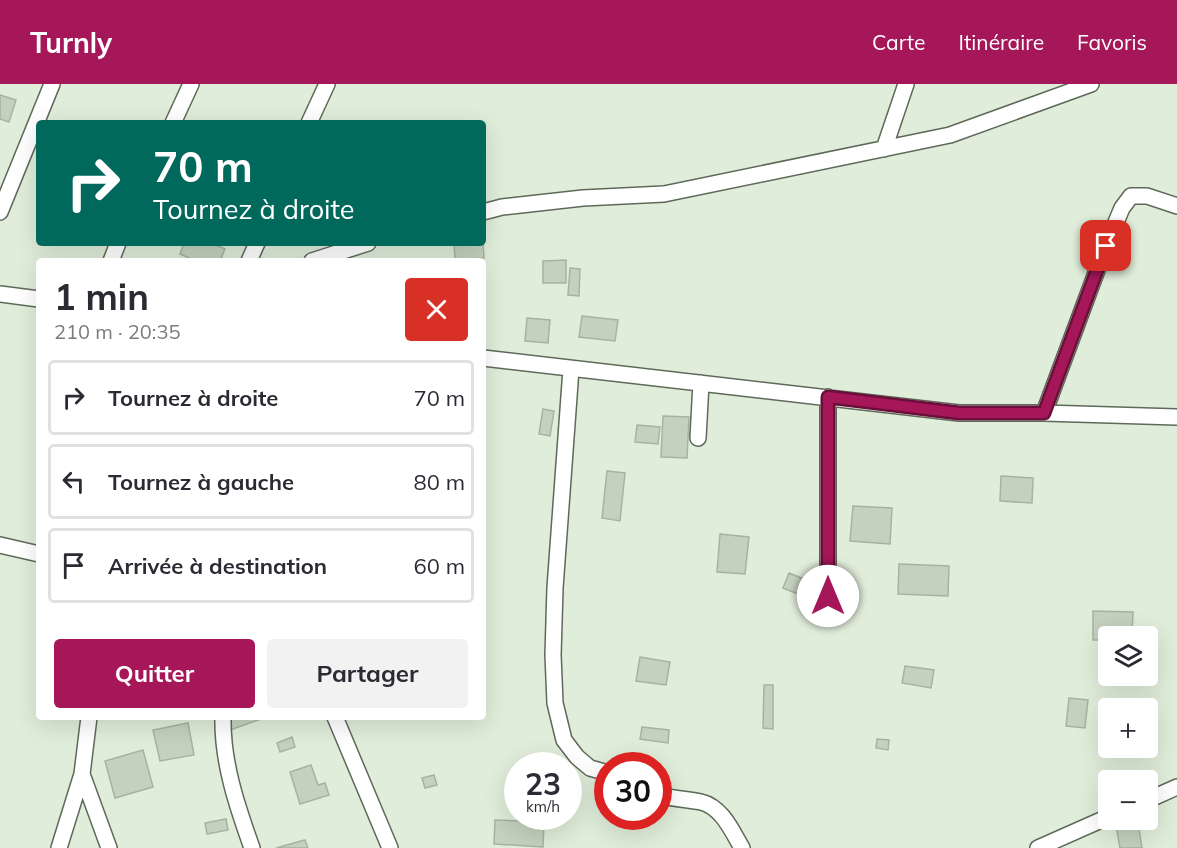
<!DOCTYPE html>
<html lang="fr">
<head>
<meta charset="utf-8">
<style>
  body { margin:0; font-family:Mulish,sans-serif; background:#f2f2f3; color:#2b2b33; height:100vh; display:flex; flex-direction:column; font-size:22px; white-space:nowrap }
  * { box-sizing:border-box; margin:0 }
  p { font-size:20px; color:#7c7c81 }
  .icon { flex:none; width:33px; height:33px; fill:none; stroke:currentColor; stroke-width:2; stroke-linecap:round; stroke-linejoin:round }
  .map { position:relative; flex:1; overflow:hidden }
  .sheet { position:absolute; left:36px; top:174px; width:450px; height:462px; display:flex; flex-direction:column; background:#fff; border-radius:6px; box-shadow:0 6px 24px #0002 }
  .sheet>* { flex:none }
  .guide { position:absolute; left:36px; top:36px; width:450px; height:126px; border-radius:6px; box-shadow:0 6px 24px #0002; background:#00695c; color:#fff; overflow:hidden }
  .buttons { position:absolute; left:1098px; top:542px; display:grid; gap:12px }
  .buttons a { display:grid; place-items:center; width:60px; height:60px; border-radius:6px; background:#fff; box-shadow:0 6px 24px #0002; font-size:30px }
  .speed { position:absolute; left:504px; top:668px; display:flex; gap:12px; font-size:30px; font-weight:700; text-align:center }
  .speed>* { display:grid; place-content:center; width:78px; height:78px; border-radius:50%; background:#fff; box-shadow:0 6px 24px #0002; line-height:1 }
  .speed small { font-size:15px; font-weight:400 }
  .speed .limit { border:9px solid #d22; background:#fff; color:#111 }
  .pin { position:absolute; display:grid; place-items:center; width:51px; height:51px; color:#fff; margin:-26px; border-radius:12px; box-shadow:0 3px 9px #0006 }
  .me { position:absolute; width:66px; margin:-33px; rotate:0deg; stroke-linejoin:round; filter:drop-shadow(0 0 4px #0008) }
  .turn { display:flex; align-items:center; gap:21px; height:126px; padding:0 18px; font-size:27px }
  .turn .icon { width:78px; height:78px; stroke-width:2.5 }
  .turn b { display:block; font-size:42px; line-height:51px }
  .round { display:grid; place-items:center; flex:none; width:63px; height:63px; border-radius:6px; background:#f2f2f3 }
  .summary { display:flex; align-items:center; justify-content:space-between; height:102px; padding:0 18px }
  h1 { font-size:36px; font-weight:700; line-height:45px }
  .primary-button { display:flex; gap:12px; margin-top:auto; padding:12px 18px }
  .primary-button a { flex:1; height:69px; border-radius:6px; background:#a51759; color:#fff; font-size:24px; font-weight:700; line-height:69px; text-align:center }
  .primary-button a+a { background:#f2f2f3; color:#2b2b33 }
  ul { padding:0; list-style:none }
  li { display:flex; align-items:center; gap:18px; height:75px; margin:0 12px 9px; padding:0 6px; border:3px solid #e1e1e2; border-radius:6px }
  li div { flex:1 }
  li b { display:block; font-size:22px }
  li em { font-style:normal }
  header { display:flex; align-items:center; gap:36px; box-sizing:border-box; height:84px; padding:0 30px; background:#a51759; color:#fff }
  header strong { font-size:28px }
  nav { display:flex; gap:33px; margin-inline-start:auto; font-size:21px }
  .map>svg:first-child { display:block }
</style>
</head>
<body>
<header>
<strong>Turnly</strong>
<nav><a>Carte</a><a>Itinéraire</a><a>Favoris</a></nav>
</header>
<div class="map">
<svg width="1177" height="764" viewBox="0 0 1177 764">
  <rect width="100%" height="100%" fill="#e0edda"/>
  <path fill="#c4d1be" stroke="#a6b3a0" stroke-width="1.5" d="M 0,11 L 16,16 L 9,38 L 0,35 Z
    M 483,158 L 484,174 L 455,176 L 454,159 Z
    M 184,159 L 211,159 L 225,165 L 220,177 L 196,177 L 180,170 Z
    M 566,176 L 566,199 L 543,199 L 543,177 Z
    M 570,184 L 580,185 L 579,212 L 568,211 Z
    M 582,232 L 618,236 L 615,257 L 579,253 Z
    M 527,234 L 550,236 L 548,259 L 525,257 Z
    M 543,325 L 554,327 L 550,352 L 539,350 Z
    M 663,332 L 689,333 L 687,374 L 661,373 Z
    M 637,341 L 660,343 L 658,360 L 635,358 Z
    M 607,387 L 625,389 L 620,437 L 602,434 Z
    M 1001,392 L 1033,394 L 1032,419 L 1000,417 Z
    M 853,422 L 892,424 L 890,460 L 850,457 Z
    M 720,450 L 749,453 L 745,490 L 717,488 Z
    M 899,480 L 949,482 L 948,512 L 898,510 Z
    M 789,489 L 809,497 L 803,512 L 783,504 Z
    M 1093,527 L 1133,528 L 1132,552 L 1108,552 L 1108,556 L 1093,556 Z
    M 640,573 L 670,578 L 666,601 L 636,597 Z
    M 905,582 L 934,586 L 931,604 L 902,599 Z
    M 764,601 L 773,601 L 773,645 L 763,644 Z
    M 1069,614 L 1088,616 L 1085,644 L 1066,642 Z
    M 226,633 L 264,633 L 264,634 L 230,646 Z
    M 188,639 L 194,671 L 160,677 L 153,646 Z
    M 642,643 L 669,646 L 668,659 L 640,655 Z
    M 292,653 L 295,663 L 280,668 L 277,659 Z
    M 877,655 L 889,656 L 888,666 L 876,664 Z
    M 143,666 L 153,703 L 115,714 L 105,677 Z
    M 311,681 L 318,701 L 325,699 L 329,711 L 300,720 L 290,688 Z
    M 434,691 L 437,701 L 425,704 L 422,694 Z
    M 226,735 L 228,746 L 207,750 L 205,739 Z
    M 495,736 L 544,738 L 543,763 L 494,760 Z
    M 1138,738 L 1142,764 L 1120,764 L 1116,742 Z
    M 305,756 L 308,764 L 276,764 Z"/>
  <g fill="none" stroke-linecap="round" stroke-linejoin="round">
    <g stroke="#5e6a59" stroke-width="18">
      <path id="street" d="M 173,39 L 191,0
        M 309,39 L 327,0
        M 884,65 L 906,0
        M 0,128 L 52,0
        M 483,128 L 502,123 L 583,114 L 664,110 L 950,51 L 1091,0
        M 111,177 L 118,159
        M 249,177 L 257,159
        M 312,177 L 368,159
        M 0,210 L 39,215
        M 483,274 L 959,329 L 1044,329 L 1177,333
        M 571,285 L 555,504 L 553,571 L 555,619 L 564,656 L 577,673 L 590,684 L 608,689
        M 1044,329 L 1106,162 L 1122,124 L 1131,112 L 1147,112 L 1177,122
        M 698,354 L 701,299
        M 0,461 L 39,470
        M 828,512 L 828,313
        M 223,633 C 222,678 237,722 252,764
        M 335,633 L 390,764
        M 82,690 L 109,764
        M 658,711 C 673,715 687,715 701,718 C 722,723 732,747 742,764
        M 1148,716 L 1177,703
        M 59,764 L 82,690 L 89,633
        M 1038,764 L 1108,733"/>
    </g>
    <use href="#street" stroke="#fff" stroke-width="15"/>
  </g>
  <g fill="none" stroke-linecap="round" stroke-linejoin="round">
    <g stroke="#6b0f3a" stroke-width="15">
      <path id="route" d="M 828,512 L 828,313 L 959,329 L 1044,329 L 1106,162"/>
    </g>
    <use href="#route" stroke="#a51759" stroke-width="10"/>
  </g>
</svg>
<div class="buttons">
<a><svg class="icon" aria-label="layers" viewBox="0 0 24 24"><path d="M12 4l9 5-9 5-9-5zM3 14l9 5 9-5"/></svg></a>
<a>+</a>
<a>−</a>
</div>
<div class="speed"><div>23<small>km/h</small></div><div class="limit">30</div></div>
<div class="pin" style="left:1106px;top:162px;background:#d93025"><svg class="icon" aria-label="arrive" viewBox="0 0 24 24"><path d="M6 21V4h12l-3 4 3 4H6"/></svg></div>
<svg class="me" style="left:828px;top:512px" viewBox="-20 -20 40 40"><circle r="19" fill="#fff"/><path d="M0-13L10 11 0 6-10 11z" fill="#a51759"/></svg>
<div class="guide">
<div class="turn"><svg class="icon" aria-label="right" viewBox="0 0 24 24"><path d="M7 20v-9h11M14 6l5 5-5 5"/></svg><div><b>70 m</b>Tournez à droite</div></div>
</div>
<section class="sheet">
<div class="summary"><div><h1>1 min</h1><p>210 m · 20:35</p></div><a class="round" style="background:#d93025;color:#fff"><svg class="icon" aria-label="close" viewBox="0 0 24 24"><path d="M6 6l12 12M18 6L6 18"/></svg></a></div>
<ul>
<li><svg class="icon" aria-label="right" viewBox="0 0 24 24"><path d="M7 20v-9h11M14 6l5 5-5 5"/></svg><div><b>Tournez à droite</b></div><em>70 m</em></li>
<li><svg class="icon" aria-label="left" viewBox="0 0 24 24"><path d="M17 20v-9H6M10 6l-5 5 5 5"/></svg><div><b>Tournez à gauche</b></div><em>80 m</em></li>
<li><svg class="icon" aria-label="arrive" viewBox="0 0 24 24"><path d="M6 21V4h12l-3 4 3 4H6"/></svg><div><b>Arrivée à destination</b></div><em>60 m</em></li>
</ul>
<div class="primary-button"><a>Quitter</a><a>Partager</a></div>
</section>
</div>
</body>
</html>
